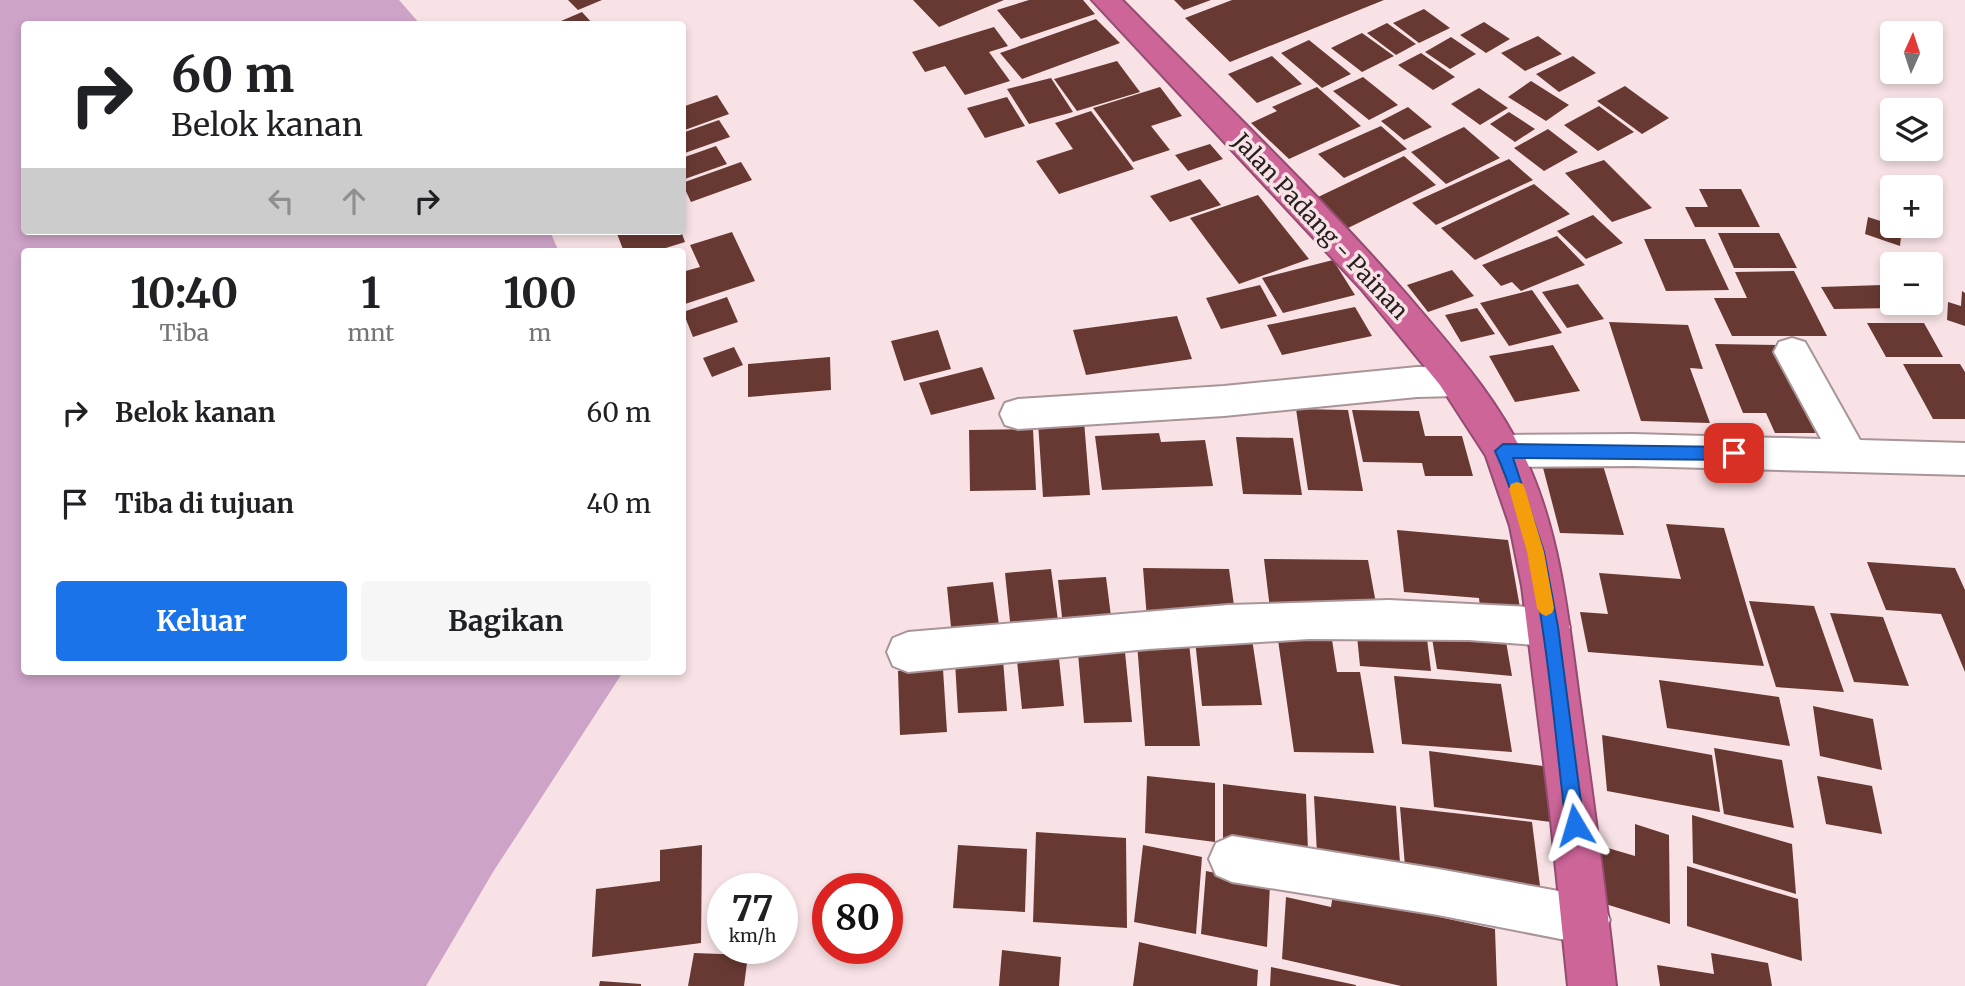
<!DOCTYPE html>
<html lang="id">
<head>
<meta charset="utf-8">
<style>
  body { margin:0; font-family:Merriweather,serif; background:#f6f6f6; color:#202124; height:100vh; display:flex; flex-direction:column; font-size:26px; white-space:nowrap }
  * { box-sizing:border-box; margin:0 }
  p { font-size:23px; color:#757577 }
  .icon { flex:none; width:38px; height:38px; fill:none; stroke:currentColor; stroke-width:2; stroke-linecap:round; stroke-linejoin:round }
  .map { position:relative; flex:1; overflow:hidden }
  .drawer { position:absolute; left:21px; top:248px; width:665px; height:427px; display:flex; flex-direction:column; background:#fff; border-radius:7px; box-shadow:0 4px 10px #0003 }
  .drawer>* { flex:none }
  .guide { position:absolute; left:21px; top:21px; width:665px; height:214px; border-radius:7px; box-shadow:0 4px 10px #0003; background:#fff; color:#202124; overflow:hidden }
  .needle { width:46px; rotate:3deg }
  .tools { position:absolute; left:1880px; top:21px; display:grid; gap:14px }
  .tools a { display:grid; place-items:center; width:63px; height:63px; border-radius:7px; background:#fff; box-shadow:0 4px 10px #0003; font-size:35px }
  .speed { position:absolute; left:707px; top:873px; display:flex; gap:14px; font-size:35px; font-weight:700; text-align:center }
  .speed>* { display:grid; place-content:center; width:91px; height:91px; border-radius:50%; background:#fff; box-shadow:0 4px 10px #0003; line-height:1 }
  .speed small { font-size:18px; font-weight:400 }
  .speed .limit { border:10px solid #d22; background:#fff; color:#111 }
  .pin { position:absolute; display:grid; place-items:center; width:60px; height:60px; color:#fff; margin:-30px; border-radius:14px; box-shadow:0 4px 10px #0006 }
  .me { position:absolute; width:77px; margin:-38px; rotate:353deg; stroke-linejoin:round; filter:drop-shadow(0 0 5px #0008) }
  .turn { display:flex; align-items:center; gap:24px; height:147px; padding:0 35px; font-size:32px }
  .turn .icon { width:91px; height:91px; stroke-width:2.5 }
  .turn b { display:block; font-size:49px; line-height:60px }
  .lanes { display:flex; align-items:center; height:66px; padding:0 35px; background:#0003; justify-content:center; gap:35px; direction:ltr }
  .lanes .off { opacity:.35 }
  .eta { display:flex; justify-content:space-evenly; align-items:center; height:119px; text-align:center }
  .eta b { font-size:42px; font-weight:700; line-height:49px }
  .button { display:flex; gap:14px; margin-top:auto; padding:14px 35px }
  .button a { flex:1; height:80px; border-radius:7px; background:#1a73e8; color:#fff; font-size:28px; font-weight:700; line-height:80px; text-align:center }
  .button a+a { background:#f6f6f6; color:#202124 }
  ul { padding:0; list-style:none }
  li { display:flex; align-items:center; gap:21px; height:91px; padding:0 35px }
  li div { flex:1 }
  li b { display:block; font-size:26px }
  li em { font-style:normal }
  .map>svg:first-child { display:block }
</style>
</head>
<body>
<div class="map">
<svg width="1965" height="986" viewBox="0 0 1965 986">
  <rect width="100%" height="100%" fill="#f8e2e5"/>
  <path fill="#cda3c7" d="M 0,0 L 399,0 L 420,24 L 24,24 L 24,231 L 550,231 L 559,252 L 24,252 L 24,672 L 623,672 L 493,872 L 426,986 L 0,986 Z"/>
  <path fill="#683932" d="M 568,0 L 602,0 L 578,10 Z
    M 913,0 L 1004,0 L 939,27 Z
    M 1029,0 L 1083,0 L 1095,14 L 1021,39 L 997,10 Z
    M 1174,0 L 1211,0 L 1184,10 Z
    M 1232,0 L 1384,0 L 1230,62 L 1185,18 Z
    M 1424,9 L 1450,28 L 1419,43 L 1393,23 Z
    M 582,12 L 593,24 L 554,24 Z
    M 1096,19 L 1120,43 L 1022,79 L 1000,53 Z
    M 1484,22 L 1510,39 L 1486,53 L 1460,35 Z
    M 1387,23 L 1416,44 L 1396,55 L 1367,33 Z
    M 994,27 L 1008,46 L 989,52 L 1010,81 L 965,95 L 945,66 L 925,72 L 912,52 Z
    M 1362,33 L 1394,56 L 1362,72 L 1331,48 Z
    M 1538,36 L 1562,54 L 1525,71 L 1501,53 Z
    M 1451,37 L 1476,54 L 1450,69 L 1425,52 Z
    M 1309,40 L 1351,74 L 1322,88 L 1281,53 Z
    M 1421,53 L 1455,77 L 1433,90 L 1398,65 Z
    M 1272,56 L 1302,84 L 1257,103 L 1228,74 Z
    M 1573,56 L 1596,73 L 1559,92 L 1536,74 Z
    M 1117,61 L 1140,92 L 1077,111 L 1054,79 Z
    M 1363,77 L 1398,105 L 1369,120 L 1333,91 Z
    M 1051,78 L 1073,112 L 1029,124 L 1007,89 Z
    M 1531,81 L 1569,105 L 1546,121 L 1508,97 Z
    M 1625,86 L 1669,118 L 1642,134 L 1597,101 Z
    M 1160,87 L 1182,116 L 1151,126 L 1170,150 L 1133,162 L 1093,108 Z
    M 1317,87 L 1361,126 L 1289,159 L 1251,123 L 1277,111 L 1272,107 Z
    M 1479,88 L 1508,108 L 1480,125 L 1451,104 Z
    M 717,95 L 729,114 L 682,131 L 682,107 Z
    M 1007,97 L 1025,126 L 985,138 L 967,108 Z
    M 1599,106 L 1634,132 L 1598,151 L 1564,125 Z
    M 1408,107 L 1432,127 L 1404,140 L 1381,121 Z
    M 1091,111 L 1134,169 L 1059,194 L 1036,161 L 1073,149 L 1055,123 Z
    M 1509,112 L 1535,129 L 1515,142 L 1490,124 Z
    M 719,120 L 730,137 L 682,154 L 682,133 Z
    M 1381,126 L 1407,149 L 1344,178 L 1318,154 Z
    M 1464,127 L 1500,158 L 1446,184 L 1411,152 Z
    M 1548,129 L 1578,152 L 1544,171 L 1514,148 Z
    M 1210,144 L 1223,159 L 1188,171 L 1175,155 Z
    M 716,146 L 727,164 L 682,180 L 682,158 Z
    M 1404,156 L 1436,185 L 1348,228 L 1316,198 Z
    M 1509,159 L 1533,180 L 1436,225 L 1412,203 Z
    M 1604,160 L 1652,208 L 1612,222 L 1565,173 Z
    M 741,162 L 752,180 L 691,202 L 682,183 Z
    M 1200,179 L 1221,205 L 1170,222 L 1150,196 Z
    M 1534,184 L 1570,214 L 1475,260 L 1441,228 Z
    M 1699,189 L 1741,189 L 1760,227 L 1695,227 L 1685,207 L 1708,207 Z
    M 1258,195 L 1309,259 L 1239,284 L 1190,218 Z
    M 1593,215 L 1623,243 L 1586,259 L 1557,231 Z
    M 1868,217 L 1902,228 L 1900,246 L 1865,234 Z
    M 616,231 L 681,231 L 685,242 L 653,252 L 624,252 Z
    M 732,232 L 755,281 L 682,305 L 682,272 L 700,267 L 690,245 Z
    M 1718,233 L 1779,233 L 1797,268 L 1734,268 Z
    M 1557,236 L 1585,265 L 1521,291 L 1512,282 L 1501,286 L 1482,265 Z
    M 1644,239 L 1705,239 L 1729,290 L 1666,291 Z
    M 1333,260 L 1355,295 L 1283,313 L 1262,278 Z
    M 1452,270 L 1474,296 L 1428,312 L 1407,285 Z
    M 1794,271 L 1827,336 L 1732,336 L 1714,298 L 1747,298 L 1735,272 Z
    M 1578,284 L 1604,319 L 1567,328 L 1542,292 Z
    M 1260,285 L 1277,316 L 1221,329 L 1206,298 Z
    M 1882,285 L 1896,308 L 1834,309 L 1821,287 Z
    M 1532,290 L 1562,333 L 1509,346 L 1480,303 Z
    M 1962,291 L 1965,293 L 1965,326 L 1947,320 L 1948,302 L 1961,306 Z
    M 727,297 L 738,322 L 693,337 L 683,312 Z
    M 1355,307 L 1372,336 L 1282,355 L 1267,325 Z
    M 1477,308 L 1495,334 L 1461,342 L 1445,315 Z
    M 1177,316 L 1192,359 L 1086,375 L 1073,330 Z
    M 1609,322 L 1688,325 L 1703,369 L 1690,368 L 1710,423 L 1641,421 Z
    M 1867,323 L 1924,323 L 1943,357 L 1886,357 Z
    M 938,330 L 951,369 L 904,381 L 891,341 Z
    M 1715,344 L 1777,345 L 1816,433 L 1775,433 L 1766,413 L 1743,413 Z
    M 1553,345 L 1580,391 L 1515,402 L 1489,356 Z
    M 734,347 L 743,365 L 712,377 L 703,358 Z
    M 830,357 L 831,390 L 748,397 L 748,364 Z
    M 1903,364 L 1960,364 L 1965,372 L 1965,419 L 1933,419 Z
    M 982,367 L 995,399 L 931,415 L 919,383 Z
    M 1296,409 L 1348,410 L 1363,491 L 1308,490 Z
    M 1352,410 L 1419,411 L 1425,436 L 1462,436 L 1473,476 L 1425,476 L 1422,463 L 1363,462 Z
    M 1084,421 L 1090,495 L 1043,497 L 1038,422 Z
    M 1033,429 L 1036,490 L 970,491 L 969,430 Z
    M 1159,433 L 1161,442 L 1205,440 L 1213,486 L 1102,490 L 1095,436 Z
    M 1236,437 L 1293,438 L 1302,495 L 1243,494 Z
    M 1541,460 L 1602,462 L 1624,535 L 1560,533 Z
    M 1666,524 L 1724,528 L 1764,666 L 1588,652 L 1580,612 L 1608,614 L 1599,573 L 1681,579 Z
    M 1397,530 L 1508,540 L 1522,619 L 1481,615 L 1479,598 L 1404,592 Z
    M 1264,559 L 1368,560 L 1377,609 L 1270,609 Z
    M 1867,562 L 1955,568 L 1965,590 L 1965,672 L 1941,614 L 1886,610 Z
    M 1143,568 L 1229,569 L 1236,620 L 1147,619 Z
    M 1051,569 L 1059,628 L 1011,631 L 1005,573 Z
    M 1106,577 L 1112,624 L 1063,626 L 1058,580 Z
    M 993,582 L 1000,632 L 952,637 L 947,587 Z
    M 1749,601 L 1814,606 L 1844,692 L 1776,687 Z
    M 1830,613 L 1883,617 L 1909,686 L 1854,682 Z
    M 1425,623 L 1431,671 L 1360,666 L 1356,626 Z
    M 1276,626 L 1330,627 L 1337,672 L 1360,672 L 1374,753 L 1294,752 Z
    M 1504,630 L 1512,676 L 1437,669 L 1432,638 Z
    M 1252,639 L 1262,705 L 1202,706 L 1195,640 Z
    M 1137,643 L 1189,643 L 1200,746 L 1145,746 Z
    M 1058,649 L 1064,706 L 1022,709 L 1016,651 Z
    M 1125,652 L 1132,722 L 1084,723 L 1078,653 Z
    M 1003,659 L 1007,711 L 958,713 L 955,662 Z
    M 943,669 L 947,732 L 900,735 L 898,671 Z
    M 1394,676 L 1501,684 L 1512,752 L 1402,744 Z
    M 1659,680 L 1779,697 L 1790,746 L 1667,728 Z
    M 1813,706 L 1873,719 L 1882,770 L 1820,756 Z
    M 1602,735 L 1712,755 L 1720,812 L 1607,791 Z
    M 1714,748 L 1782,760 L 1794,828 L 1724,814 Z
    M 1429,751 L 1543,766 L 1551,822 L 1434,807 Z
    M 1147,776 L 1215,783 L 1215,842 L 1145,833 Z
    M 1817,776 L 1872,786 L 1882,834 L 1826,824 Z
    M 1223,784 L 1306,794 L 1308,852 L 1223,842 Z
    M 1314,796 L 1396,806 L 1400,863 L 1317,854 Z
    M 1400,807 L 1532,822 L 1541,894 L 1406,878 Z
    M 1692,815 L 1792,844 L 1796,894 L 1693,863 Z
    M 1635,824 L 1669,835 L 1670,924 L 1599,902 L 1601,846 L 1635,856 Z
    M 1036,832 L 1126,838 L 1127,928 L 1033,922 Z
    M 702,845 L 701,943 L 592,957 L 596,889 L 660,881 L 660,850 Z
    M 958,845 L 1027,849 L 1025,912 L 953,908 Z
    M 1143,845 L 1202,857 L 1196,934 L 1134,922 Z
    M 1687,866 L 1798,899 L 1802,961 L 1687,926 Z
    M 1206,871 L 1270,884 L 1267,947 L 1201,934 Z
    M 1333,894 L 1495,929 L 1497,986 L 1401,986 L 1282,959 L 1286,897 L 1331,907 Z
    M 1139,942 L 1258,970 L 1257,986 L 1133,986 Z
    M 1002,950 L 1061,957 L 1059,986 L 999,986 Z
    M 694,953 L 748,955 L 744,986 L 688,986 Z
    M 1711,953 L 1768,963 L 1772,986 L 1660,986 L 1657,965 L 1714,974 Z
    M 1271,967 L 1356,985 L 1356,986 L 1270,986 Z
    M 600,981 L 641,984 L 641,986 L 599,986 Z"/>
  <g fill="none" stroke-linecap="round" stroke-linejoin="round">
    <g stroke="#a99497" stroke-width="4">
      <path id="minor" d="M 1792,338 L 1805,342 L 1860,440 L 1965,443 L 1965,475 L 1633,466 L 1503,467 L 1490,462 L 1484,451 L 1490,440 L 1503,435 L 1633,434 L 1821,439 L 1774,352 L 1779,342 Z
        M 1457,366 L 1470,371 L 1475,381 L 1470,391 L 1457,396 L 1417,397 L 1224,416 L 1018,429 L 1005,425 L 1000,414 L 1005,403 L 1018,399 L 1224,386 L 1417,367 Z
        M 1389,600 L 1549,608 L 1564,613 L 1570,627 L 1564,641 L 1549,646 L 1469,640 L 1309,639 L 1148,649 L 908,672 L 893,666 L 887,652 L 893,638 L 908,632 L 1228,605 Z
        M 1232,836 L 1438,869 L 1586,896 L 1603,903 L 1610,920 L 1603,937 L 1586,944 L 1438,915 L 1232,882 L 1216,875 L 1209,859 L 1216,843 Z"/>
    </g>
    <g stroke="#934c6f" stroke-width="4">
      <path id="highway" d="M 1092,0 L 1122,0 C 1218,98 1317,192 1407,295 C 1453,349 1502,403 1530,469 C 1562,543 1569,626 1580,705 C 1593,799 1606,892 1616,986 L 1568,986 L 1550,811 L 1522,586 L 1510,526 L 1486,456 L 1440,385 L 1362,290 Z"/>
    </g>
    <use href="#minor" fill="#fff" fill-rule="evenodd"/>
    <use href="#highway" fill="#cd6599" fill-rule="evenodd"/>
  </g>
  <path fill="#1a73e8" stroke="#114b97" stroke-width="2" d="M 1503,444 L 1734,447 L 1741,453 L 1734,460 L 1513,458 L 1544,552 L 1558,627 L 1584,825 L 1582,832 L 1575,835 L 1568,832 L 1566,825 C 1551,707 1545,560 1495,451 Z"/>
  <path fill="#f59e0b" d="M 1517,482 L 1523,484 L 1525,489 L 1544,552 L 1554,608 L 1552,613 L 1546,616 L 1540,613 L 1537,608 L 1527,552 L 1509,489 L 1511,484 Z"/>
  <g text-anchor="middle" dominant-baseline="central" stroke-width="7" stroke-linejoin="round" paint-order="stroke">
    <g font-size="23" fill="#261f20" stroke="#f8e2e5">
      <text transform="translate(1321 226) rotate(47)">Jalan Padang - Painan</text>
    </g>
  </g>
</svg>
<div class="tools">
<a><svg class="needle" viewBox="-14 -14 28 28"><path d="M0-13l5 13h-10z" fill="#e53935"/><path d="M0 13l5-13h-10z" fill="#757577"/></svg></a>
<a><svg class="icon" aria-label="layers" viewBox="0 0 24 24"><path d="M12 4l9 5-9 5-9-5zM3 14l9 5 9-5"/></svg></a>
<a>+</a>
<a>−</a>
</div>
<div class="speed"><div>77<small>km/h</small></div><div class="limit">80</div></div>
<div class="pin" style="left:1734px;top:453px;background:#d93025"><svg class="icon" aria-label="arrive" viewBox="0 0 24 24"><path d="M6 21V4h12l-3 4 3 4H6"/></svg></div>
<svg class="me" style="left:1575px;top:825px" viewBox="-20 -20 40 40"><path d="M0-17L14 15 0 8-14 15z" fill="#1a73e8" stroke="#fff" stroke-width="4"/></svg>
<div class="guide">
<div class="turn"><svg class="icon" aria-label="right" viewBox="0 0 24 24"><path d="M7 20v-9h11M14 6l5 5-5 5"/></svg><div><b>60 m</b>Belok kanan</div></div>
<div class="lanes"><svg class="icon off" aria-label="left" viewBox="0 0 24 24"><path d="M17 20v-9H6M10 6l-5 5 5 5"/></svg><svg class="icon off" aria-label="ahead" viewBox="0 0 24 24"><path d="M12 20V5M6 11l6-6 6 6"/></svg><svg class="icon" aria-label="right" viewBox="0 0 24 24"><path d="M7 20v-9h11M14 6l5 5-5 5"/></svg></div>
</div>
<section class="drawer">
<div class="eta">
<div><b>10:40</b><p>Tiba</p></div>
<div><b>1</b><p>mnt</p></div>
<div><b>100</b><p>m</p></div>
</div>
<ul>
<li><svg class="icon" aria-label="right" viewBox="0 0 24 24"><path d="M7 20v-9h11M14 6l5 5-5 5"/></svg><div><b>Belok kanan</b></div><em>60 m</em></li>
<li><svg class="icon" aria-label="arrive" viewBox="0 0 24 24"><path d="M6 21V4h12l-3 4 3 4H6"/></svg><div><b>Tiba di tujuan</b></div><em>40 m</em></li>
</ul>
<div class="button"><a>Keluar</a><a>Bagikan</a></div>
</section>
</div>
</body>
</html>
